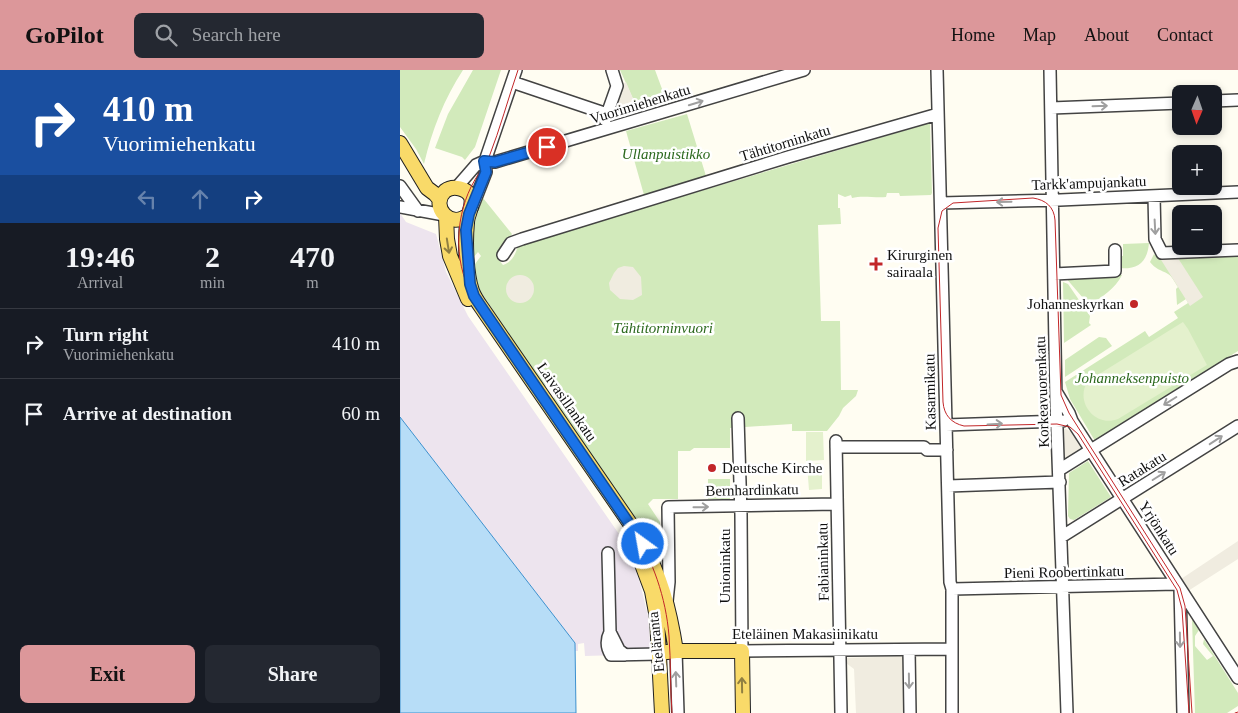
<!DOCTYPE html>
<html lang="en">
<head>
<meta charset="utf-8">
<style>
  body { margin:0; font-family:Georgia,serif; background:#242831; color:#f1f3f6; height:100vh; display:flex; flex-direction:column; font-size:19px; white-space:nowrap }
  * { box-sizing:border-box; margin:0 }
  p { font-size:16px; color:#9ea1a6 }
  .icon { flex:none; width:28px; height:28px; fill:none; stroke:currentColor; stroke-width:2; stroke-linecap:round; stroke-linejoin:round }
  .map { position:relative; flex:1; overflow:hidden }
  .panel { display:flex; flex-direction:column; background:#171b24; width:400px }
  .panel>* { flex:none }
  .banner { background:#1a4fa0; color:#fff; overflow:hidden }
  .needle { width:32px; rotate:182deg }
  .fabs { position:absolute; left:772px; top:15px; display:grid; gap:10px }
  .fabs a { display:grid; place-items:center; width:50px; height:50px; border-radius:8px; background:#171b24; box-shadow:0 2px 8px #0003; font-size:25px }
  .pin { position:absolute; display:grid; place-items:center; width:42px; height:42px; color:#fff; margin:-21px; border:2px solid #fff; border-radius:50%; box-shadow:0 1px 5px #0007 }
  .me { position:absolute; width:55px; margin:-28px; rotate:328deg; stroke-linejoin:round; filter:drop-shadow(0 0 4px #0008) }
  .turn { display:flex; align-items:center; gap:18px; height:105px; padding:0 20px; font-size:22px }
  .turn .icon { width:65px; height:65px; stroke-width:2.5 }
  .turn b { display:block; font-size:35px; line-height:42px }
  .lanes { display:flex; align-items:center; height:48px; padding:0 20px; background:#0003; justify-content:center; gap:25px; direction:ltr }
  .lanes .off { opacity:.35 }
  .eta { display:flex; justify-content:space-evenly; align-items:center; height:85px; text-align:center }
  .eta b { font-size:30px; font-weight:700; line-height:35px }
  .button { display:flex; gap:10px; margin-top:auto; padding:10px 20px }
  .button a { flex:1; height:58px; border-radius:8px; background:#dc979a; color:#111; font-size:20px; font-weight:700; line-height:58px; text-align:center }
  .button a+a { background:#242831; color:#f1f3f6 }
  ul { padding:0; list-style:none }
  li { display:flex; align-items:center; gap:15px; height:70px; padding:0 20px; border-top:1px solid #363941 }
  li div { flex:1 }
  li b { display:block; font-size:19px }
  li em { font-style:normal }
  header { display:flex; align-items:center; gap:30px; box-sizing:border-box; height:70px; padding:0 25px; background:#dc979a; color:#111 }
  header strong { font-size:24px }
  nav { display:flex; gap:28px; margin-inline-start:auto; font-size:18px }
  .search { width:350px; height:45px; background:#242831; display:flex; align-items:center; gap:12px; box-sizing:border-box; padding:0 18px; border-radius:8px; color:#9ea1a6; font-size:19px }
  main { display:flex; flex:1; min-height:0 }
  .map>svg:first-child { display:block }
</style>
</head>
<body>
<header>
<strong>GoPilot</strong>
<div class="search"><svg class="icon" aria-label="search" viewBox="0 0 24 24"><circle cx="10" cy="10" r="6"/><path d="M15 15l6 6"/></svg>Search here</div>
<nav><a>Home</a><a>Map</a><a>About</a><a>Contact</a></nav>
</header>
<main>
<section class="panel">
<div class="banner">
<div class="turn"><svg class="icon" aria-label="right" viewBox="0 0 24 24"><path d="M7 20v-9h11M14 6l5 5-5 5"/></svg><div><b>410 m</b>Vuorimiehenkatu</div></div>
<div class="lanes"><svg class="icon off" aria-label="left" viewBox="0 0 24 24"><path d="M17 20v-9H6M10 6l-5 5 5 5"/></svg><svg class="icon off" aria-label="ahead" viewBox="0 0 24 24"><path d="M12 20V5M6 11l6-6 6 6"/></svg><svg class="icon" aria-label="right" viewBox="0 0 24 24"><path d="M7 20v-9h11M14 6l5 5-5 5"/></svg></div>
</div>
<div class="eta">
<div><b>19:46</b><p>Arrival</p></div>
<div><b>2</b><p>min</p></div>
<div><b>470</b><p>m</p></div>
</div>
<ul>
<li><svg class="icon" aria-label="right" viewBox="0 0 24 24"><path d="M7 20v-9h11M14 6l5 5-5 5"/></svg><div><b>Turn right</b><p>Vuorimiehenkatu</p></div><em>410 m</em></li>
<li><svg class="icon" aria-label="arrive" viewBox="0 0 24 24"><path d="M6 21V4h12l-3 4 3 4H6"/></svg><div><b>Arrive at destination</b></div><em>60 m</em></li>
</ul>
<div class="button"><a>Exit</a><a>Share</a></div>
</section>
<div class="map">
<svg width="838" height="643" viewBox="0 0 838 643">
  <rect width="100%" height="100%" fill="#fffdf2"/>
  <path fill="#ede4ee" d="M 0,143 L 6,152 L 36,164 L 46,202 L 68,246 L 219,464 L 232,490 L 240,513 L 248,546 L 251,584 L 185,586 L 184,573 L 178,574 L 178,581 L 175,581 L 175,573 L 0,347 Z"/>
  <path fill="#d2eabb" d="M 0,0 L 63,0 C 44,29 32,60 24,94 L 16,79 L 0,57 Z
    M 73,0 L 101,0 L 75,77 L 65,90 L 62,87 L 35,78 L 48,44 Z
    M 220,0 L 255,0 L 265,27 L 279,23 L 281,29 L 239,42 Z
    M 287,44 L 306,106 L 244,125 L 226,61 Z
    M 530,53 L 532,123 L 531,125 L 500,126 L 499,123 L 487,123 L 486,127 C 474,128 462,125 452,128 L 451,125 L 445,127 L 438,124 L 438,138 L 440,138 L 441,154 L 418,155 L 421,251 L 440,251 L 441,320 L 458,320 L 456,326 L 443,338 L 439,346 L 427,361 L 392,361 L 392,354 L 330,358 L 330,378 L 294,378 L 290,381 L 278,381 L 278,429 L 253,429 L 248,434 L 260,452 L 261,498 L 244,462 L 154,329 L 153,308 L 145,308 L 146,320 L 79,219 L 74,198 L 75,194 L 81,186 L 78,182 L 73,188 C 71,167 75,147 83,128 L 112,164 L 98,183 L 98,189 L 103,195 C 112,192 116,184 118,175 Z
    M 749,173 C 747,194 737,200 717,198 L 716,187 L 723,186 L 723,174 Z
    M 838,183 L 838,281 L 695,371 L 670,329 L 665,312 L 745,261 L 749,267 L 778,248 L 774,242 L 788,233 L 786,229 L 777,235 L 776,219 L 778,217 C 775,213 772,206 768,204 C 761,200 755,199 750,192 L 754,184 L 758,188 Z
    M 722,205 C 715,219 702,227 689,235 L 665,207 Z
    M 663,212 L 668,214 L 690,246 L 689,253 L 691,255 L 664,273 Z
    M 699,267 L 706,268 L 712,276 L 665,307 L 665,290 Z
    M 688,391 L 711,427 L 674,450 L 670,449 L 668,446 L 669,403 Z
    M 308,409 L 330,409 L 330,429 L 308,429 Z
    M 792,549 L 799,560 L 795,566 L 795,576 L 807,590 L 813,586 L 803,574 L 804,569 L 838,623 L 838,636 L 827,643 L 795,643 Z"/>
  <path fill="#e4f1cd" d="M 783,252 L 788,259 L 807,295 L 718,349 C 695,358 674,331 688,311 Z
    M 406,362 L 423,362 L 424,390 L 406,391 Z
    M 420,393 L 422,395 L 422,419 L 409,420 L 407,395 Z"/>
  <path fill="#f0ece0" d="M 226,12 L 240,45 L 211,52 L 209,50 L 221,15 Z
    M 758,185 L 776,185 L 803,227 L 790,236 Z
    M 224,196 L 233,197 L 241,207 L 242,225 L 233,230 L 220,229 L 210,220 L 209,213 L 214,203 L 218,198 Z
    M106 219a14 14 0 1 1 28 0a14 14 0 1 1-28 0Z
    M 664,358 L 675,364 L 685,379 L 665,392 L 662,379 L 664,376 Z
    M 838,471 L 838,489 L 788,521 L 781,509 Z
    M 509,586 L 510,643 L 456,643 L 454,599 L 446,593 L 446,588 Z"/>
  <path fill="#b7ddf7" stroke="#3d90ce" d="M 0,347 L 175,573 L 176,643 L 0,643 Z"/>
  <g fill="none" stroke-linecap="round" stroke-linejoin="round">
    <g stroke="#434343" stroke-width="14">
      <path id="minor" d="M 537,0 L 550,512 L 552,519 L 552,643
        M 650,0 L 656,331 L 667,643
        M 112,12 L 207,44
        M 814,31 L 838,30
        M 651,38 L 781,33
        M 205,50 L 217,16 L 212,0
        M 85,91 L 95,92 L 404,0
        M 0,116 L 18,141
        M 56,118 L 76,95 L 85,91
        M 754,126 L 755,169 L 762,183 L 838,180
        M 541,133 L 660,130 L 838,122
        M 0,137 L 44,145
        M 72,138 L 86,102 L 85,91 L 116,0
        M 103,185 L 111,173 L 122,169 L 388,87 L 538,44
        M 654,204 L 715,201 L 715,180
        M 657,323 L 669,343 L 672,351 L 838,608
        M 338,348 L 341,445 L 342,581 L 551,579
        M 546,355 L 663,351
        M 436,371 L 441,643
        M 436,377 L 524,377 L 527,380 L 547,380
        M 659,400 L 829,294 L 838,291
        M 548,416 L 660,412
        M 661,467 L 838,356
        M 208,483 L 210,562 L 219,580 L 225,585
        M 780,518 L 783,643
        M 552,519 L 777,514
        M 267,531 L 269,512 L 268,437 L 437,434
        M 210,562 C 206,570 206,577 211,585 L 259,584
        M 509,580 L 510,643
        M 276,581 L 278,643"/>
    </g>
    <g stroke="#212121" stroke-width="16">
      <path id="major" d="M 0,73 L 27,118 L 35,124 L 40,130
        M 69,144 C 51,161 29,136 45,121 C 53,115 67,118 71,127 C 74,137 67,144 67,153 C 65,172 66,204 72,221 C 75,229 80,235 84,241 L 240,468 C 261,507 269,537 276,581
        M 46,146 L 47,169 L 50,186 L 68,229
        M 237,481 L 252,521 L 257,548 L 262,643
        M 267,582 L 276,581 L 342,581 L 343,643"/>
    </g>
    <use href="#minor" stroke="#fff" stroke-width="11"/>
    <use href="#major" stroke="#f9da69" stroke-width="14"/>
    <path stroke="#c22629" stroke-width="1" d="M 118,0 C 108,29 100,59 89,87 C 84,98 76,106 71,117 C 54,152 54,197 75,230 L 232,458 C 253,490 266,528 269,566 C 271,592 270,617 272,643
      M 789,643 L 782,539 L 777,520 L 678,364 L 670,357 L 657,354 L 564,356 C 551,353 544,345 543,332 L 538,158 L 542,141 L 553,133 L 633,128 C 646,130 654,137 655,150 L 661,325 L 669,343 L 780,518 L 785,536 L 792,643
      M 835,643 L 838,642"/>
  </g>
  <defs><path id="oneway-shaft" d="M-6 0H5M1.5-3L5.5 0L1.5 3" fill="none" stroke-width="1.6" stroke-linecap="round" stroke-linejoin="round" transform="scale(1.25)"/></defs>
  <g stroke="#9f9f9f">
    <use href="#oneway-shaft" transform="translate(296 33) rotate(-17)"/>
    <use href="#oneway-shaft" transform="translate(700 36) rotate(-2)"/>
    <use href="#oneway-shaft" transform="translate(604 132) rotate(179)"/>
    <use href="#oneway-shaft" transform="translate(755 157) rotate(87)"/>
    <use href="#oneway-shaft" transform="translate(770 331) rotate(148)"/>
    <use href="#oneway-shaft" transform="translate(595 354) rotate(-3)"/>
    <use href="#oneway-shaft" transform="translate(816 370) rotate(-33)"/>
    <use href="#oneway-shaft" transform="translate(759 406) rotate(-32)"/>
    <use href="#oneway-shaft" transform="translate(301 437) rotate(-1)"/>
    <use href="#oneway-shaft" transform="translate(780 570) rotate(89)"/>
    <use href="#oneway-shaft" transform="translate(276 609) rotate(-92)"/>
    <use href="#oneway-shaft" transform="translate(509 611) rotate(89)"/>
  </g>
  <g stroke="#907f41">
    <use href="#oneway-shaft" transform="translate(48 176) rotate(81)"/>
    <use href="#oneway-shaft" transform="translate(342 615) rotate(-91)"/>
  </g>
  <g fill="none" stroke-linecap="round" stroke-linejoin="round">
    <g stroke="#114b97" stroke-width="12">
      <path id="route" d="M 147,77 L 95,92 L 84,91 L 86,102 L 69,144 L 66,160 L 70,214 L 74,226 L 84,241 L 243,474"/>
    </g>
    <use href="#route" stroke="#1a73e8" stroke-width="9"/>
  </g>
  <g fill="#c22629" stroke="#fff" stroke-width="2">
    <path d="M473.5 186.5h5v5h5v5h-5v5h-5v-5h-5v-5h5z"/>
    <circle cx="734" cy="234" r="5"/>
    <circle cx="312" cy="398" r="5"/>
  </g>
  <g text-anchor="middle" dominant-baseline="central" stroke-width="5" stroke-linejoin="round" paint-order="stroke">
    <g font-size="15" fill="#101010" stroke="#fff">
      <text transform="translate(240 34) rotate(-17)">Vuorimiehenkatu</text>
      <text transform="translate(385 73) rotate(-17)">Tähtitorninkatu</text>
      <text transform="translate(689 113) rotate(-2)">Tarkk'ampujankatu</text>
      <text transform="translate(530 322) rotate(-91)">Kasarmikatu</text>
      <text transform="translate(642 322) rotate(-92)">Korkeavuorenkatu</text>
      <text transform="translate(167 332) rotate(55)">Laivasillankatu</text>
      <text transform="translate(742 399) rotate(-32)">Ratakatu</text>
      <text transform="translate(352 420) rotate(-1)">Bernhardinkatu</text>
      <text transform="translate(759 458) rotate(57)">Yrjönkatu</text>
      <text transform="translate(423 492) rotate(-91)">Fabianinkatu</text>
      <text transform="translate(325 496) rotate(-90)">Unioninkatu</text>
      <text transform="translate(664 502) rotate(-1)">Pieni Roobertinkatu</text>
      <text x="405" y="564">Eteläinen Makasiinikatu</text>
      <text transform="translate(256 572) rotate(-96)">Eteläranta</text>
    </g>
    <g font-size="15" font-style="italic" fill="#2c691e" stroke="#fff">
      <text x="266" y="84">Ullanpuistikko</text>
      <text x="263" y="258">Tähtitorninvuori</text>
      <text x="732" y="308">Johanneksenpuisto</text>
    </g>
    <g font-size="15" fill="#101010" stroke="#fff" text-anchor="start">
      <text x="487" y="185">Kirurginen<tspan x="487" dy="17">sairaala</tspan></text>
      <text x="724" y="234" text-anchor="end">Johanneskyrkan</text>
      <text x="322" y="398">Deutsche Kirche</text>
    </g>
  </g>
</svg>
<div class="fabs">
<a><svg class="needle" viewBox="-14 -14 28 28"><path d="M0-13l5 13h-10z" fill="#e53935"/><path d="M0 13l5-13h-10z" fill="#9ea1a6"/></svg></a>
<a>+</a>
<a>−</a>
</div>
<div class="pin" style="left:147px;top:77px;background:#d93025"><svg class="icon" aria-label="arrive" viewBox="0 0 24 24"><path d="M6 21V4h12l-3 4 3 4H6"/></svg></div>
<svg class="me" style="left:243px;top:474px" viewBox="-20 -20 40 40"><circle r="17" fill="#1a73e8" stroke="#fff" stroke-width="3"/><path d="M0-11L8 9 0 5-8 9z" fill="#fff"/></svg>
</div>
</main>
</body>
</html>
